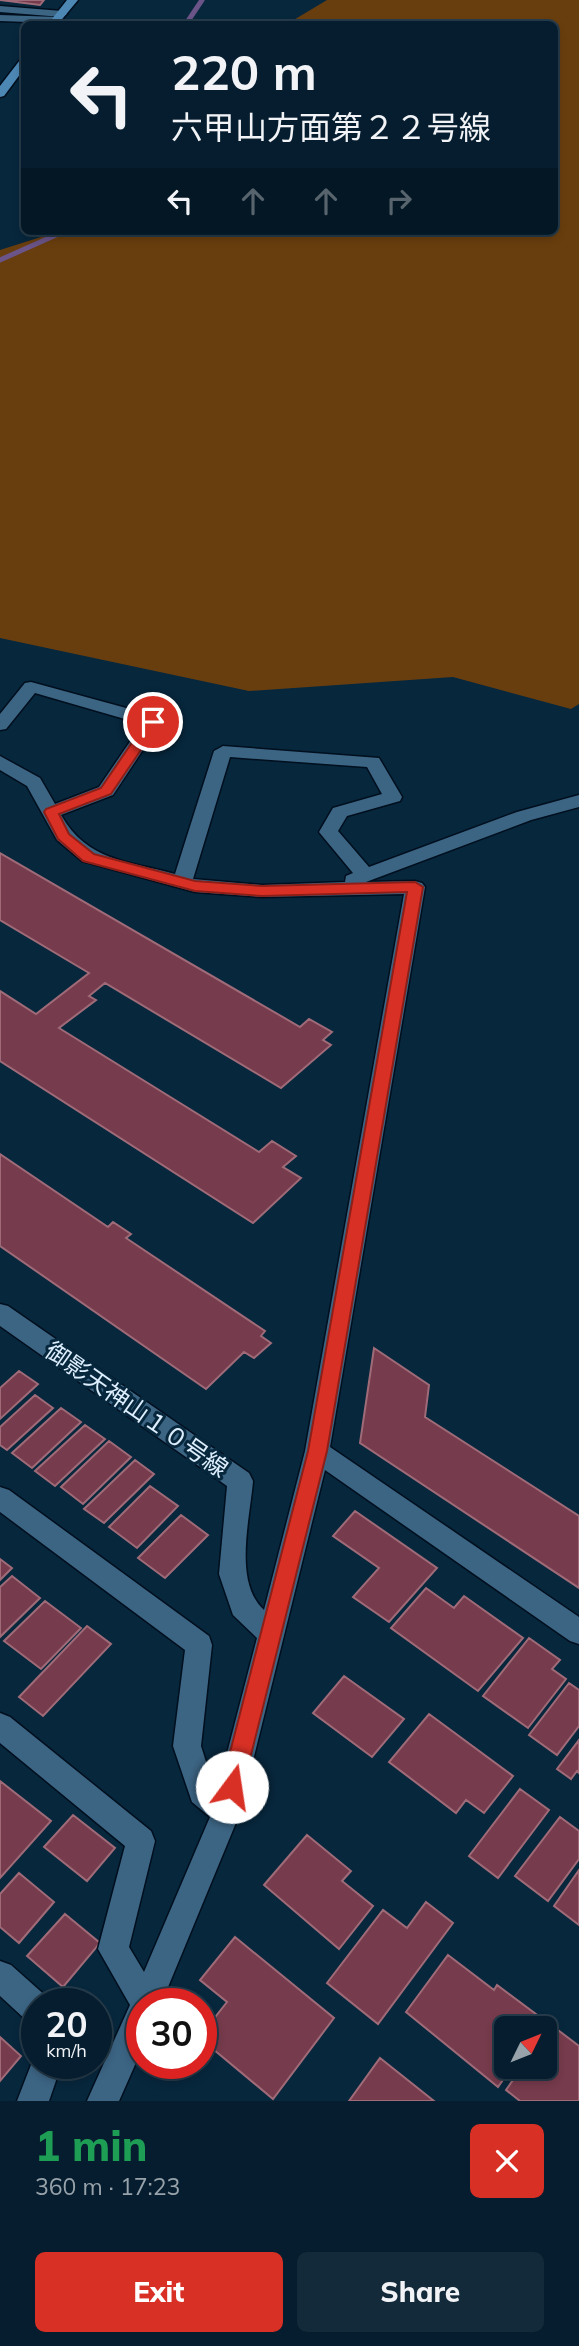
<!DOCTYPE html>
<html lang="en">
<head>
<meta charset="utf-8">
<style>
  body { margin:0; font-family:Mulish,"Noto Sans JP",sans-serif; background:#132a3a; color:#f1f3f6; height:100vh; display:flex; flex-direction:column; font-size:26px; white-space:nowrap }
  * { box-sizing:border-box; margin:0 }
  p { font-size:23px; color:#97a2aa }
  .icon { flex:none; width:38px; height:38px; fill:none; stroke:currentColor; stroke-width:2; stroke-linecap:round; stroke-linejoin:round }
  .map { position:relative; height:2101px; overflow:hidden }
  .sheet { display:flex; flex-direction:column; background:#051d2e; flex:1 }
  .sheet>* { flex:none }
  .hud { position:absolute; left:21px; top:21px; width:537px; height:214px; border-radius:10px; box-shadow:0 4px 10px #0003,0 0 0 2px #263b4a; background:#051d2e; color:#f1f3f6; overflow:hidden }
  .needle { width:46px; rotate:47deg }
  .controls { position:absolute; left:494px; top:2016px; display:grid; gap:14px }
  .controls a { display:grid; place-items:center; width:63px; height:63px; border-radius:10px; background:#051d2e; box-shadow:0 4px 10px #0003,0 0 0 2px #263b4a; font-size:35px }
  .speed { position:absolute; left:21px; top:1988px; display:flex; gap:14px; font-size:35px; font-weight:700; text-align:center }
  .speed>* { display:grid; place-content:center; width:91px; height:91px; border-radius:50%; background:#051d2e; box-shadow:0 4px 10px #0003,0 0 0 2px #263b4a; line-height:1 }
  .speed small { font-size:18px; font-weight:400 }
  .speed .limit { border:10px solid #d22; background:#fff; color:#111 }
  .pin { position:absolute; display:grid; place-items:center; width:60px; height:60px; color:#fff; margin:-30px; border:4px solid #fff; border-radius:50%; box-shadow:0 2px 7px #0007 }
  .me { position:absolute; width:77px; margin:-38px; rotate:14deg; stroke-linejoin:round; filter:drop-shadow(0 0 5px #0008) }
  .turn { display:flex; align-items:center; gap:24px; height:147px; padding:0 35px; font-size:32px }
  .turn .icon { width:91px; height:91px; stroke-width:2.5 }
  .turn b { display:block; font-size:49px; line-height:60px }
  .lanes { display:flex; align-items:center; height:66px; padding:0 35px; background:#0003; justify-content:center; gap:35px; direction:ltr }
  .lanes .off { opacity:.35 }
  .round { display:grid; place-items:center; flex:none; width:74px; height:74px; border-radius:10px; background:#132a3a }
  .headline { display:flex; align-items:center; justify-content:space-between; height:119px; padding:0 35px }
  h1 { font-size:42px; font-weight:800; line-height:52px; color:#1e9e55 }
  .button { display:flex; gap:14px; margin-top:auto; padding:14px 35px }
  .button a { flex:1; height:80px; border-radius:10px; background:#d93025; color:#fff; font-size:28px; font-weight:800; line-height:80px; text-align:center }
  .button a+a { background:#132a3a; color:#f1f3f6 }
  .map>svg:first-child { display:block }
</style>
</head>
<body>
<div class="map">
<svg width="579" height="2101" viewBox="0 0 579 2101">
  <rect width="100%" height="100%" fill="#07273d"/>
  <path fill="#693e0e" d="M 327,0 L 579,0 L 579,704 L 571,709 L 453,677 L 249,691 L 0,638 L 0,250 L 60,231 L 555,231 L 555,24 L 287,24 Z"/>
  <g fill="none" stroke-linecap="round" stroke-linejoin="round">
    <path stroke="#6a5488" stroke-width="5" d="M 186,24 L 202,0
      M 0,260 L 65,231"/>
  </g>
  <path fill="#763b4c" stroke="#9f6b78" stroke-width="2" d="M 0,0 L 44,0 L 40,5 Z
    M 0,853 L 300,1027 L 309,1019 L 332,1032 L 323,1040 L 331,1045 L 281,1088 L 105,983 L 89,996 L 96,1000 L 59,1028 L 259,1152 L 272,1141 L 296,1156 L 283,1167 L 301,1178 L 253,1223 L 0,1061 L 0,991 L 36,1014 L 89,973 L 0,920 Z
    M 0,1154 L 108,1227 L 113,1222 L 131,1234 L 126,1238 L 265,1331 L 261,1336 L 271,1343 L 254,1358 L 244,1352 L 206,1389 L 0,1246 Z
    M 374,1348 L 429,1385 L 425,1417 L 579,1516 L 579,1588 L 360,1443 Z
    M 19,1371 L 38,1384 L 0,1419 L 0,1388 Z
    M 35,1395 L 53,1408 L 7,1450 L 0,1445 L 0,1427 Z
    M 61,1408 L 81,1422 L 32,1468 L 12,1453 Z
    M 85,1425 L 105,1439 L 55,1486 L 35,1471 Z
    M 109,1441 L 131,1457 L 83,1504 L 61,1487 Z
    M 135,1460 L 154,1474 L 104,1523 L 84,1509 Z
    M 150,1486 L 178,1506 L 137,1548 L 109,1527 Z
    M 355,1511 L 437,1568 L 389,1622 L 353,1597 L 379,1568 L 333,1536 Z
    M 181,1515 L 208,1535 L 165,1578 L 138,1558 Z
    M 0,1559 L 12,1568 L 0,1580 Z
    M 12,1576 L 40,1598 L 0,1637 L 0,1587 Z
    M 426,1588 L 454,1608 L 464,1596 L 523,1638 L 478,1691 L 391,1628 Z
    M 45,1601 L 81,1628 L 41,1669 L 4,1641 Z
    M 87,1626 L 111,1644 L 43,1716 L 19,1697 Z
    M 529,1638 L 560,1660 L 552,1669 L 566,1679 L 528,1728 L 483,1696 Z
    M 344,1676 L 404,1719 L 372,1757 L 313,1713 Z
    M 569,1683 L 579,1690 L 579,1726 L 557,1755 L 529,1735 Z
    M 429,1714 L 513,1776 L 484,1813 L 466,1800 L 456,1813 L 389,1762 Z
    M 579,1740 L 579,1773 L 577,1771 L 571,1779 L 557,1769 Z
    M 0,1781 L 51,1821 L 0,1878 Z
    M 520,1789 L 549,1810 L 498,1878 L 469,1856 Z
    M 73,1815 L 115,1848 L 87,1881 L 44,1847 Z
    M 560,1817 L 579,1831 L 579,1859 L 548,1901 L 515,1876 Z
    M 307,1835 L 351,1871 L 342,1881 L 373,1906 L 339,1949 L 264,1885 Z
    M 579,1870 L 579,1925 L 554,1906 Z
    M 19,1873 L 54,1902 L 19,1943 L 0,1927 L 0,1894 Z
    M 426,1902 L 453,1923 L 378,2024 L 327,1983 L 383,1910 L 407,1928 Z
    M 65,1914 L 100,1943 L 63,1987 L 27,1956 Z
    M 235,1937 L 334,2018 L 273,2099 L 201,2039 L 201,2035 L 227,2002 L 200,1980 Z
    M 448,1955 L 494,1990 L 497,1985 L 544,2020 L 539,2028 L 506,2028 L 506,2067 L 512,2067 L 498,2087 L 406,2012 Z
    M 550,2024 L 579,2046 L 579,2101 L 520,2101 L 506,2090 L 522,2067 L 544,2067 L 544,2033 Z
    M 0,2037 L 21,2056 L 0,2081 Z
    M 380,2058 L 434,2101 L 349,2101 Z"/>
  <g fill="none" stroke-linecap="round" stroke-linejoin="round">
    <g stroke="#000f1e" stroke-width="3">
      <path id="minor" d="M 0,15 L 57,17 L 62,20 L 57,23 L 0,21 Z
        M 31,682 L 159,717 L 162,721 L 113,795 L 61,815 C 87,861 128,861 175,874 L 214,751 L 223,746 L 379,758 L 402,797 L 400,801 L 347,816 L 338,831 L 369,867 L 517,812 L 579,795 L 579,807 L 531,820 L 366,882 L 415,881 L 422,883 L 425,887 L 330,1447 L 579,1617 L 579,1644 L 570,1641 L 325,1470 L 240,1813 L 161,2004 L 142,2004 L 142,2049 L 119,2101 L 87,2101 L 130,2005 L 98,1949 L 125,1846 L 0,1743 L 0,1713 L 10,1717 L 151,1831 L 155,1841 L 129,1947 L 144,1972 L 210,1817 L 192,1802 L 173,1746 L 185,1650 L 0,1512 L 0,1487 L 9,1490 L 209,1636 L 212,1645 L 201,1746 L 213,1784 L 218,1788 L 257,1638 L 233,1615 L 219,1574 L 227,1486 L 0,1326 L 0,1304 L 8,1306 L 249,1473 L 253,1481 C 250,1519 233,1582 264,1610 L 305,1451 L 404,894 L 262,897 L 195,892 L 82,861 L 57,840 L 27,786 L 0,770 L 0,756 L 40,778 L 55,804 L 99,787 L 142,724 L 35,693 L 6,729 L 0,730 L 0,714 L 25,683 ZM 230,757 L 367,767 L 382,794 L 333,808 L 319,832 L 353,873 L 346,876 L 345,882 L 262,885 L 193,879 Z
        M 0,1961 L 11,1965 L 48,1998 L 50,2004 L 37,2004 L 37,2024 L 26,2020 L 0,1996 Z
        M 36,2052 L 37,2063 L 62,2063 L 49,2101 L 17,2101 Z"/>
    </g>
    <g stroke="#000f1e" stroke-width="3">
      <path id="tertiary" d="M 0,6 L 62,11 L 67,14 L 62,17 L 0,12 Z"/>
    </g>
    <g stroke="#000f1e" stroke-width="3">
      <path id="primary" d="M 67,0 L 78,0 L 58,24 L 48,24 Z
        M 24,59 L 24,69 L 4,96 L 0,97 L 0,86 L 20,60 Z"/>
    </g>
    <use href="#minor" fill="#3c6584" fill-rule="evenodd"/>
    <use href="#tertiary" fill="#3c6584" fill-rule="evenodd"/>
    <use href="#primary" fill="#4d88b4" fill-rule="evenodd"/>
  </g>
  <path fill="#d93025" stroke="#8d1f18" stroke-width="2" d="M 153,717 L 160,722 L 111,794 L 59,814 L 69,834 L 94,854 L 195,881 L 262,886 L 415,882 L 423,887 L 327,1451 L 243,1787 L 240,1795 L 232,1798 L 224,1795 L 221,1787 L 308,1451 L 407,892 L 262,896 L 195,891 L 83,861 L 58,839 L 44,812 L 46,809 L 101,788 L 148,719 Z"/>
  <g text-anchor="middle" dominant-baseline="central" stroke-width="6" stroke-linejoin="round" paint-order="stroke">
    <g font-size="24" fill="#ddeefd" stroke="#07273d">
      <text transform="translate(137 1409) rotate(35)">御影天神山１０号線</text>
    </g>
  </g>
</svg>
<div class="controls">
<a><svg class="needle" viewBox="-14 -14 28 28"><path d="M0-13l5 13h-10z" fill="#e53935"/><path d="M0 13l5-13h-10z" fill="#97a2aa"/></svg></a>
</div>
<div class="speed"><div>20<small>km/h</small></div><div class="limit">30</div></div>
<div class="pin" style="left:153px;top:722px;background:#d93025"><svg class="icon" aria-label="arrive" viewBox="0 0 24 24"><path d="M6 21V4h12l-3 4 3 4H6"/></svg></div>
<svg class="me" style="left:232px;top:1787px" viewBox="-20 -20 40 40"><circle r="19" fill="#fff"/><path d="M0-13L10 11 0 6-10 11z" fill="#d93025"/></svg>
<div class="hud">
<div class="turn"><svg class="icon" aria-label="left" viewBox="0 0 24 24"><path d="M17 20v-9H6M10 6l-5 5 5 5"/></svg><div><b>220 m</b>六甲山方面第２２号線</div></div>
<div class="lanes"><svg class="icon" aria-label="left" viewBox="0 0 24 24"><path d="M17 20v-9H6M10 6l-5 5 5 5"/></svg><svg class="icon off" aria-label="ahead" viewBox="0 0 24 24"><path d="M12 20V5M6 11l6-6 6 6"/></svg><svg class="icon off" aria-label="ahead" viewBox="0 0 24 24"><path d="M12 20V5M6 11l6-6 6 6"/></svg><svg class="icon off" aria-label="right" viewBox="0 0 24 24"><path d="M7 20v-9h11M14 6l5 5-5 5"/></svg></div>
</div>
</div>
<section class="sheet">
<div class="headline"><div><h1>1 min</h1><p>360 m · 17:23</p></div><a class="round" style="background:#d93025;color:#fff"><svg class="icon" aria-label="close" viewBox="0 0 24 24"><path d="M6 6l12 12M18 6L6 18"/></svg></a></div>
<div class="button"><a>Exit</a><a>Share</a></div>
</section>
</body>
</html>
